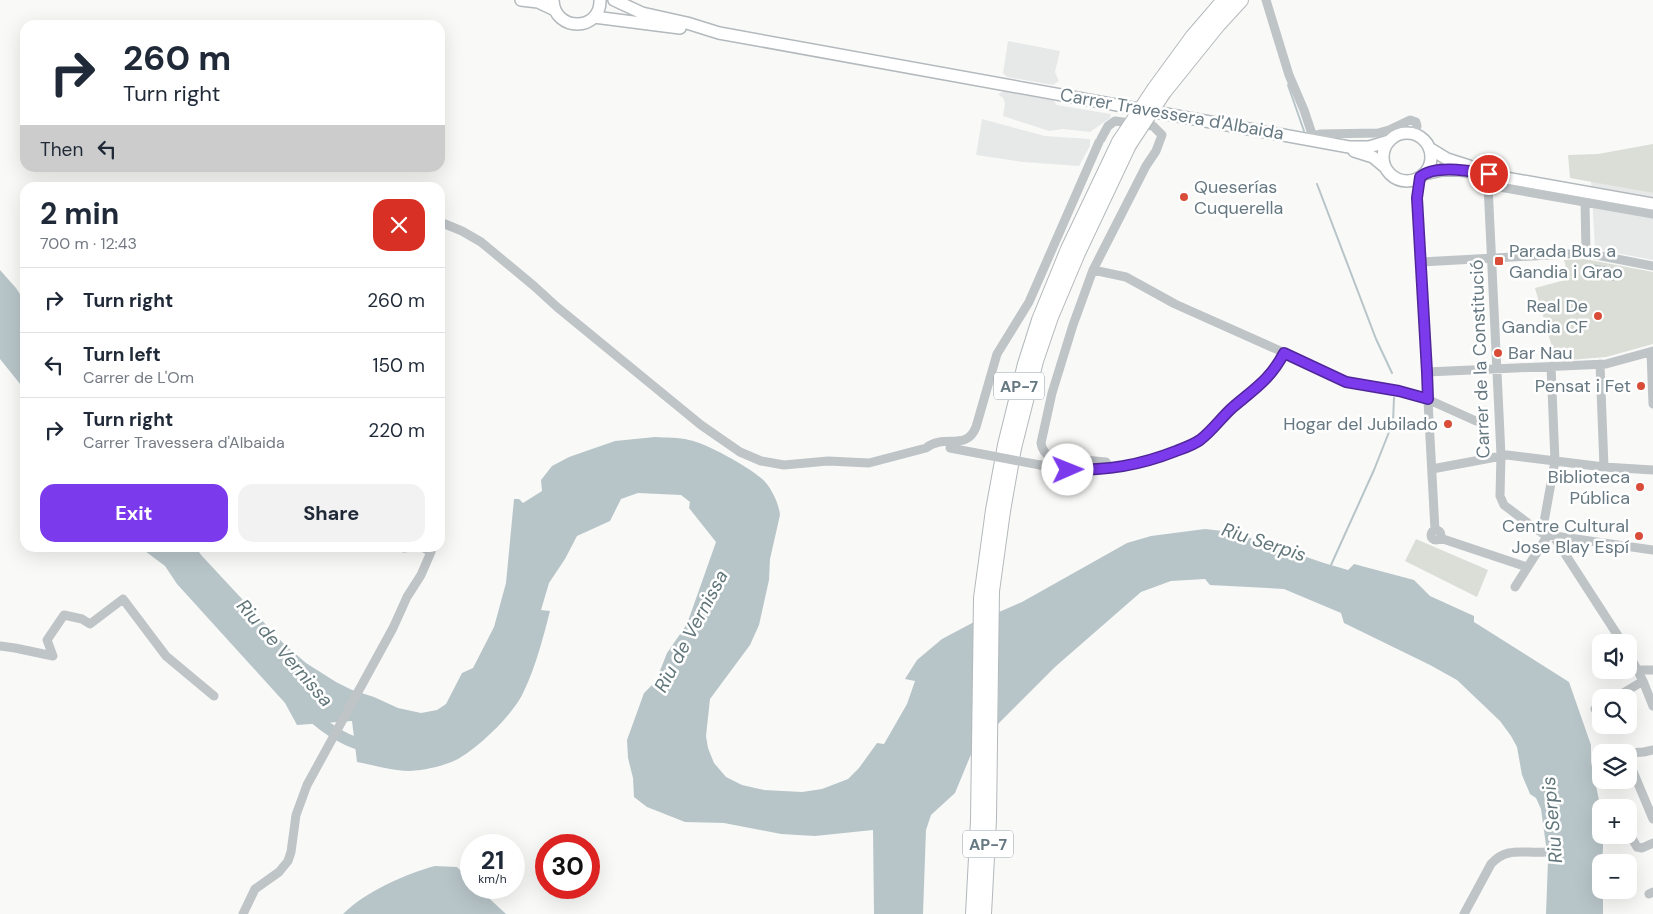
<!DOCTYPE html>
<html lang="en">
<head>
<meta charset="utf-8">
<style>
  body { margin:0; font-family:"DM Sans",sans-serif; background:#f2f2f3; color:#1f2937; height:100vh; display:flex; flex-direction:column; font-size:19px; white-space:nowrap }
  * { box-sizing:border-box; margin:0 }
  p { font-size:16px; color:#747a83 }
  .icon { flex:none; width:28px; height:28px; fill:none; stroke:currentColor; stroke-width:2; stroke-linecap:round; stroke-linejoin:round }
  .map { position:relative; flex:1; overflow:hidden }
  .drawer { position:absolute; left:20px; top:182px; width:425px; height:370px; display:flex; flex-direction:column; background:#fff; border-radius:15px; box-shadow:0 5px 20px #0002 }
  .drawer>* { flex:none }
  .banner { position:absolute; left:20px; top:20px; width:425px; height:152px; border-radius:15px; box-shadow:0 5px 20px #0002; background:#fff; color:#1f2937; overflow:hidden }
  .fabs { position:absolute; left:1592px; top:634px; display:grid; gap:10px }
  .fabs a { display:grid; place-items:center; width:45px; height:45px; border-radius:10px; background:#fff; box-shadow:0 5px 20px #0002; font-size:25px }
  .speed { position:absolute; left:460px; top:834px; display:flex; gap:10px; font-size:25px; font-weight:700; text-align:center }
  .speed>* { display:grid; place-content:center; width:65px; height:65px; border-radius:50%; background:#fff; box-shadow:0 5px 20px #0002; line-height:1 }
  .speed small { font-size:12px; font-weight:400 }
  .speed .limit { border:8px solid #d22; background:#fff; color:#111 }
  .pin { position:absolute; display:grid; place-items:center; width:42px; height:42px; color:#fff; margin:-21px; border:2px solid #fff; border-radius:50%; box-shadow:0 1px 5px #0007 }
  .me { position:absolute; width:55px; margin:-28px; rotate:89deg; stroke-linejoin:round; filter:drop-shadow(0 0 4px #0008) }
  .turn { display:flex; align-items:center; gap:18px; height:105px; padding:0 20px; font-size:22px }
  .turn .icon { width:65px; height:65px; stroke-width:2.5 }
  .turn b { display:block; font-size:35px; line-height:42px }
  .then { display:flex; align-items:center; height:48px; padding:0 20px; background:#0003; gap:10px; font-size:19px }
  .round { display:grid; place-items:center; flex:none; width:52px; height:52px; border-radius:15px; background:#f2f2f3 }
  .headline { display:flex; align-items:center; justify-content:space-between; height:85px; padding:0 20px }
  h1 { font-size:30px; font-weight:700; line-height:38px }
  .cta { display:flex; gap:10px; margin-top:auto; padding:10px 20px }
  .cta a { flex:1; height:58px; border-radius:15px; background:#7c3aed; color:#fff; font-size:20px; font-weight:700; line-height:58px; text-align:center }
  .cta a+a { background:#f2f2f3; color:#1f2937 }
  ul { padding:0; list-style:none }
  li { display:flex; align-items:center; gap:15px; height:65px; padding:0 20px; border-top:1px solid #e0e1e3 }
  li div { flex:1 }
  li b { display:block; font-size:19px }
  li em { font-style:normal }
  .map>svg:first-child { display:block }
</style>
</head>
<body>
<div class="map">
<svg width="1653" height="914" viewBox="0 0 1653 914">
  <rect width="100%" height="100%" fill="#f9f9f8"/>
  <path fill="#e7e9e9" d="M 1008,41 L 1060,51 L 1055,72 L 1059,81 L 1053,85 L 1007,77 L 1003,73 Z
    M 1005,91 L 1053,100 L 1057,105 L 1111,114 L 1110,118 L 1090,132 L 1063,129 L 1049,131 L 1003,116 L 1005,103 L 1003,98 L 998,94 Z
    M 982,119 L 1045,136 L 1090,139 L 1090,146 L 1079,166 L 1023,162 L 976,155 Z
    M 1591,181 L 1653,193 L 1653,260 L 1595,249 Z"/>
  <path fill="#daded7" d="M 1653,144 L 1653,193 L 1570,178 L 1568,155 L 1598,154 Z
    M 1585,259 L 1653,272 L 1653,344 L 1606,357 L 1556,361 L 1535,288 L 1569,279 L 1564,260 Z
    M 1416,539 L 1488,570 L 1477,597 L 1405,561 Z"/>
  <path fill="#b8c5c8" d="M 1591,264 L 1616,268 L 1614,281 L 1589,276 Z
    M 0,270 L 16,288 L 25,302 L 25,390 L 0,359 Z
    M 655,437 C 666,438 679,437 689,440 C 706,443 747,466 761,478 C 770,485 779,503 780,515 L 770,559 L 769,580 L 759,625 L 750,645 L 710,699 L 706,736 L 708,748 L 714,763 L 726,777 L 742,785 L 764,790 L 802,792 L 822,789 L 848,779 L 859,768 L 877,743 L 884,744 L 907,704 L 915,681 L 905,679 L 917,660 L 942,639 L 974,622 L 972,752 L 955,793 L 931,815 L 926,830 L 923,914 L 874,914 L 873,830 L 815,836 L 781,834 L 724,823 L 685,822 L 647,807 L 634,797 L 633,778 L 628,758 L 627,740 L 644,693 L 656,681 L 667,653 L 687,624 L 716,542 L 689,508 L 690,502 L 681,495 L 638,493 L 621,499 L 610,521 L 577,536 L 565,559 L 549,583 L 541,610 L 550,611 C 543,638 536,666 524,691 C 514,714 479,747 458,759 C 444,766 426,770 410,771 C 393,771 374,765 357,762 L 352,721 L 297,725 L 285,703 L 177,584 L 165,566 L 141,548 L 196,548 L 202,556 L 283,643 L 306,663 L 336,682 L 352,690 L 374,697 L 398,708 L 421,713 L 437,710 L 446,704 L 462,673 L 473,668 L 494,627 L 506,583 L 514,499 L 519,499 L 523,503 L 542,491 L 541,480 L 552,466 L 569,457 L 615,441 Z
    M 1205,529 L 1232,532 L 1324,563 L 1348,570 L 1354,564 L 1414,580 L 1430,596 L 1474,616 L 1474,622 L 1569,682 L 1591,745 L 1591,762 L 1601,810 L 1603,846 L 1601,890 L 1603,890 L 1603,914 L 1546,914 L 1548,860 L 1541,809 L 1536,798 L 1530,794 L 1522,775 L 1517,747 L 1511,736 L 1500,721 L 1457,680 L 1430,665 L 1344,623 L 1341,613 L 1284,589 L 1210,585 L 1205,579 L 1171,581 L 1141,592 L 1055,667 L 998,724 L 999,612 L 1022,602 L 1127,543 L 1151,536 Z
    M 435,866 L 457,867 L 471,881 L 471,888 L 478,888 L 506,914 L 343,914 C 365,892 405,874 435,866 Z"/>
  <g fill="none" stroke-linecap="round" stroke-linejoin="round">
    <path stroke="#b8c5c8" stroke-width="2" d="M 1288,85 L 1304,131
      M 1317,184 L 1376,339 L 1392,373
      M 1331,565 L 1374,470 L 1393,422 L 1394,398"/>
    <path stroke="#b8c5c8" stroke-width="12" d="M 308,712 C 326,729 345,742 370,747"/>
    <g stroke="#b3b9bc" stroke-width="14">
      <path id="major" d="M 521,0 L 538,2 L 555,10
        M 553,0 C 554,32 601,32 600,0
        M 614,0 L 642,13 L 687,23 L 719,33 L 1349,147 L 1369,147 L 1389,141
        M 594,17 L 680,28
        M1383 157a24 24 0 1 1 48 0a24 24 0 1 1-48 0Z
        M 1429,148 L 1447,159 L 1469,166
        M 1354,151 L 1373,157 L 1385,167
        M 1424,174 L 1442,170 L 1461,170 L 1653,204"/>
    </g>
    <g stroke="#b3b8bb" stroke-width="16">
      <path id="highway" d="M 1155,88 L 1193,36 L 1224,0
        M 1164,92 L 1218,25 L 1241,0
        M 973,914 L 978,820 L 981,598 L 993,510 L 1005,445 L 1025,364 L 1039,320 L 1068,249 L 1119,142
        M 984,914 L 989,819 L 992,591 L 1003,511 L 1014,448 L 1036,361 L 1051,317 L 1078,253 L 1129,145"/>
    </g>
    <path stroke="#bfc4c7" stroke-width="9" d="M 1266,0 L 1289,75 L 1304,110 L 1314,140
      M 1313,136 L 1320,134 L 1378,133 L 1389,130 L 1410,120 L 1416,122 L 1417,126 L 1415,134
      M 1101,139 L 1108,126 L 1115,121 L 1153,126 L 1162,135 L 1156,151 L 1146,166 L 1093,270 L 1073,325 L 1052,393 L 1041,443 C 1042,450 1045,454 1051,457 L 1106,462 L 1110,468
      M 1473,172 L 1488,185 L 1653,214
      M 1420,177 L 1417,198 L 1435,530
      M 1488,185 L 1501,455 L 1500,496 L 1504,505 L 1537,530 L 1548,535 L 1653,550
      M 1585,201 L 1586,253
      M 440,222 L 462,231 L 481,242 L 534,286 L 557,307 L 701,425 L 740,452 L 761,461 L 784,465 L 828,461 L 869,463 L 926,448 C 945,433 966,452 976,427 L 997,354 L 1029,302 L 1099,142
      M 1421,262 L 1586,253 L 1653,266
      M 1093,270 L 1126,277 L 1175,304 L 1285,353
      M 1651,352 L 1653,404
      M 1600,364 L 1604,467
      M 1427,372 L 1606,364 L 1653,351
      M 1040,465 C 1085,474 1129,469 1171,453 C 1181,449 1191,446 1199,440 C 1212,432 1221,418 1232,408 C 1253,389 1270,378 1285,353 L 1346,381 L 1399,391 L 1427,399 L 1476,421
      M 1432,469 L 1507,455 L 1604,467 L 1653,470
      M1431 535a5 5 0 1 1 10 0a5 5 0 1 1-10 0Z
      M 1542,533 L 1555,461 L 1551,366
      M 1555,536 L 1556,540 L 1622,642
      M 1440,538 L 1527,567
      M 404,548 L 405,548
      M 1515,587 L 1548,535
      M 0,646 L 15,648 L 53,656 L 47,640 L 64,615 L 82,619 L 90,624 L 123,599 L 166,656 L 214,696
      M 1629,654 L 1643,681 L 1653,706
      M 1638,670 L 1653,670
      M 1615,698 L 1643,681
      M 1595,709 L 1601,706
      M 1629,753 L 1644,752 L 1653,750
      M 1629,762 L 1653,819
      M 1629,833 L 1637,847 L 1642,848 L 1653,843
      M 1649,894 L 1653,892
      M 243,914 L 255,889 L 279,872 L 288,861 L 291,852 L 296,815 L 307,785 L 393,628 L 407,597 L 421,575 L 431,552 L 424,548
      M 1464,914 L 1491,864 C 1507,846 1524,854 1546,852"/>
    <use href="#major" stroke="#fff" stroke-width="11"/>
    <use href="#highway" stroke="#fff" stroke-width="14"/>
    <g stroke="#b3b8bb" stroke-width="16" stroke-linecap="butt">
      <path id="highway-bridge" d="M 1119,142 L 1155,88
        M 1129,145 L 1164,92"/>
    </g>
    <path stroke="#bfc4c7" stroke-width="9" d="M 950,448 L 1040,465"/>
    <use href="#highway-bridge" stroke="#fff" stroke-width="14"/>
  </g>
  <g fill="none" stroke-linecap="round" stroke-linejoin="round">
    <g stroke="#51269a" stroke-width="12">
      <path id="route" d="M 1068,470 C 1108,470 1138,466 1176,451 C 1184,448 1193,445 1200,440 C 1212,431 1221,418 1232,408 C 1254,389 1270,380 1284,353 L 1346,382 L 1399,391 L 1428,399 L 1427,372 L 1417,198 L 1420,177 C 1435,164 1470,171 1489,174"/>
    </g>
    <use href="#route" stroke="#7c3aed" stroke-width="9"/>
  </g>
  <g fill="#d94d38" stroke="#fff" stroke-width="2">
    <circle cx="1184" cy="197" r="5"/>
    <rect x="1494" y="256" width="10" height="10" rx="2.5"/>
    <circle cx="1598" cy="316" r="5"/>
    <circle cx="1498" cy="353" r="5"/>
    <circle cx="1641" cy="386" r="5"/>
    <circle cx="1448" cy="424" r="5"/>
    <circle cx="1640" cy="487" r="5"/>
    <circle cx="1639" cy="536" r="5"/>
  </g>
  <g text-anchor="middle" dominant-baseline="central" stroke-width="5" stroke-linejoin="round" paint-order="stroke">
    <g fill="#fff" stroke="#94a0a7" stroke-width="1">
      <rect x="994" y="372.5" width="50" height="27" rx="4"/>
      <rect x="963" y="830.5" width="50" height="27" rx="4"/>
    </g>
    <g font-size="16" font-weight="bold" fill="#667881">
      <text x="1019" y="386">AP-7</text>
      <text x="988" y="844">AP-7</text>
    </g>
    <g font-size="18" fill="#667881" stroke="#fff">
      <text transform="translate(1172 114) rotate(10)">Carrer Travessera d'Albaida</text>
      <text transform="translate(1480 359) rotate(-92)">Carrer de la Constitució</text>
    </g>
    <g font-size="18" fill="#667881" stroke="#fff" text-anchor="end">
      <text x="1194" y="187" text-anchor="start">Queserías<tspan x="1194" dy="21">Cuquerella</tspan></text>
      <text x="1509" y="251" text-anchor="start">Parada Bus a<tspan x="1509" dy="21">Gandia i Grao</tspan></text>
      <text x="1588" y="306">Real De<tspan x="1588" dy="21">Gandia CF</tspan></text>
      <text x="1508" y="353" text-anchor="start">Bar Nau</text>
      <text x="1631" y="386">Pensat i Fet</text>
      <text x="1438" y="424">Hogar del Jubilado</text>
      <text x="1630" y="477">Biblioteca<tspan x="1630" dy="21">Pública</tspan></text>
      <text x="1629" y="526">Centre Cultural<tspan x="1629" dy="21">Jose Blay Espí</tspan></text>
    </g>
    <g font-size="19" font-style="italic" fill="#61767a" stroke="#fff">
      <text transform="translate(1264 542) rotate(18)">Riu Serpis</text>
      <text transform="translate(691 631) rotate(-62)">Riu de Vernissa</text>
      <text transform="translate(285 653) rotate(49)">Riu de Vernissa</text>
      <text transform="translate(1552 820) rotate(-95)">Riu Serpis</text>
    </g>
  </g>
</svg>
<div class="fabs">
<a><svg class="icon" aria-label="sound" viewBox="0 0 24 24"><path d="M4 9h4l5-4v14l-5-4H4zM17 9q2 3 0 6"/></svg></a>
<a><svg class="icon" aria-label="search" viewBox="0 0 24 24"><circle cx="10" cy="10" r="6"/><path d="M15 15l6 6"/></svg></a>
<a><svg class="icon" aria-label="layers" viewBox="0 0 24 24"><path d="M12 4l9 5-9 5-9-5zM3 14l9 5 9-5"/></svg></a>
<a>+</a>
<a>−</a>
</div>
<div class="speed"><div>21<small>km/h</small></div><div class="limit">30</div></div>
<div class="pin" style="left:1489px;top:174px;background:#d93025"><svg class="icon" aria-label="arrive" viewBox="0 0 24 24"><path d="M6 21V4h12l-3 4 3 4H6"/></svg></div>
<svg class="me" style="left:1068px;top:470px" viewBox="-20 -20 40 40"><circle r="19" fill="#fff"/><path d="M0-13L10 11 0 6-10 11z" fill="#7c3aed"/></svg>
<div class="banner">
<div class="turn"><svg class="icon" aria-label="right" viewBox="0 0 24 24"><path d="M7 20v-9h11M14 6l5 5-5 5"/></svg><div><b>260 m</b>Turn right</div></div>
<div class="then">Then<svg class="icon" aria-label="left" viewBox="0 0 24 24"><path d="M17 20v-9H6M10 6l-5 5 5 5"/></svg></div>
</div>
<section class="drawer">
<div class="headline"><div><h1>2 min</h1><p>700 m · 12:43</p></div><a class="round" style="background:#d93025;color:#fff"><svg class="icon" aria-label="close" viewBox="0 0 24 24"><path d="M6 6l12 12M18 6L6 18"/></svg></a></div>
<ul>
<li><svg class="icon" aria-label="right" viewBox="0 0 24 24"><path d="M7 20v-9h11M14 6l5 5-5 5"/></svg><div><b>Turn right</b></div><em>260 m</em></li>
<li><svg class="icon" aria-label="left" viewBox="0 0 24 24"><path d="M17 20v-9H6M10 6l-5 5 5 5"/></svg><div><b>Turn left</b><p>Carrer de L'Om</p></div><em>150 m</em></li>
<li><svg class="icon" aria-label="right" viewBox="0 0 24 24"><path d="M7 20v-9h11M14 6l5 5-5 5"/></svg><div><b>Turn right</b><p>Carrer Travessera d'Albaida</p></div><em>220 m</em></li>
</ul>
<div class="cta"><a>Exit</a><a>Share</a></div>
</section>
</div>
</body>
</html>
